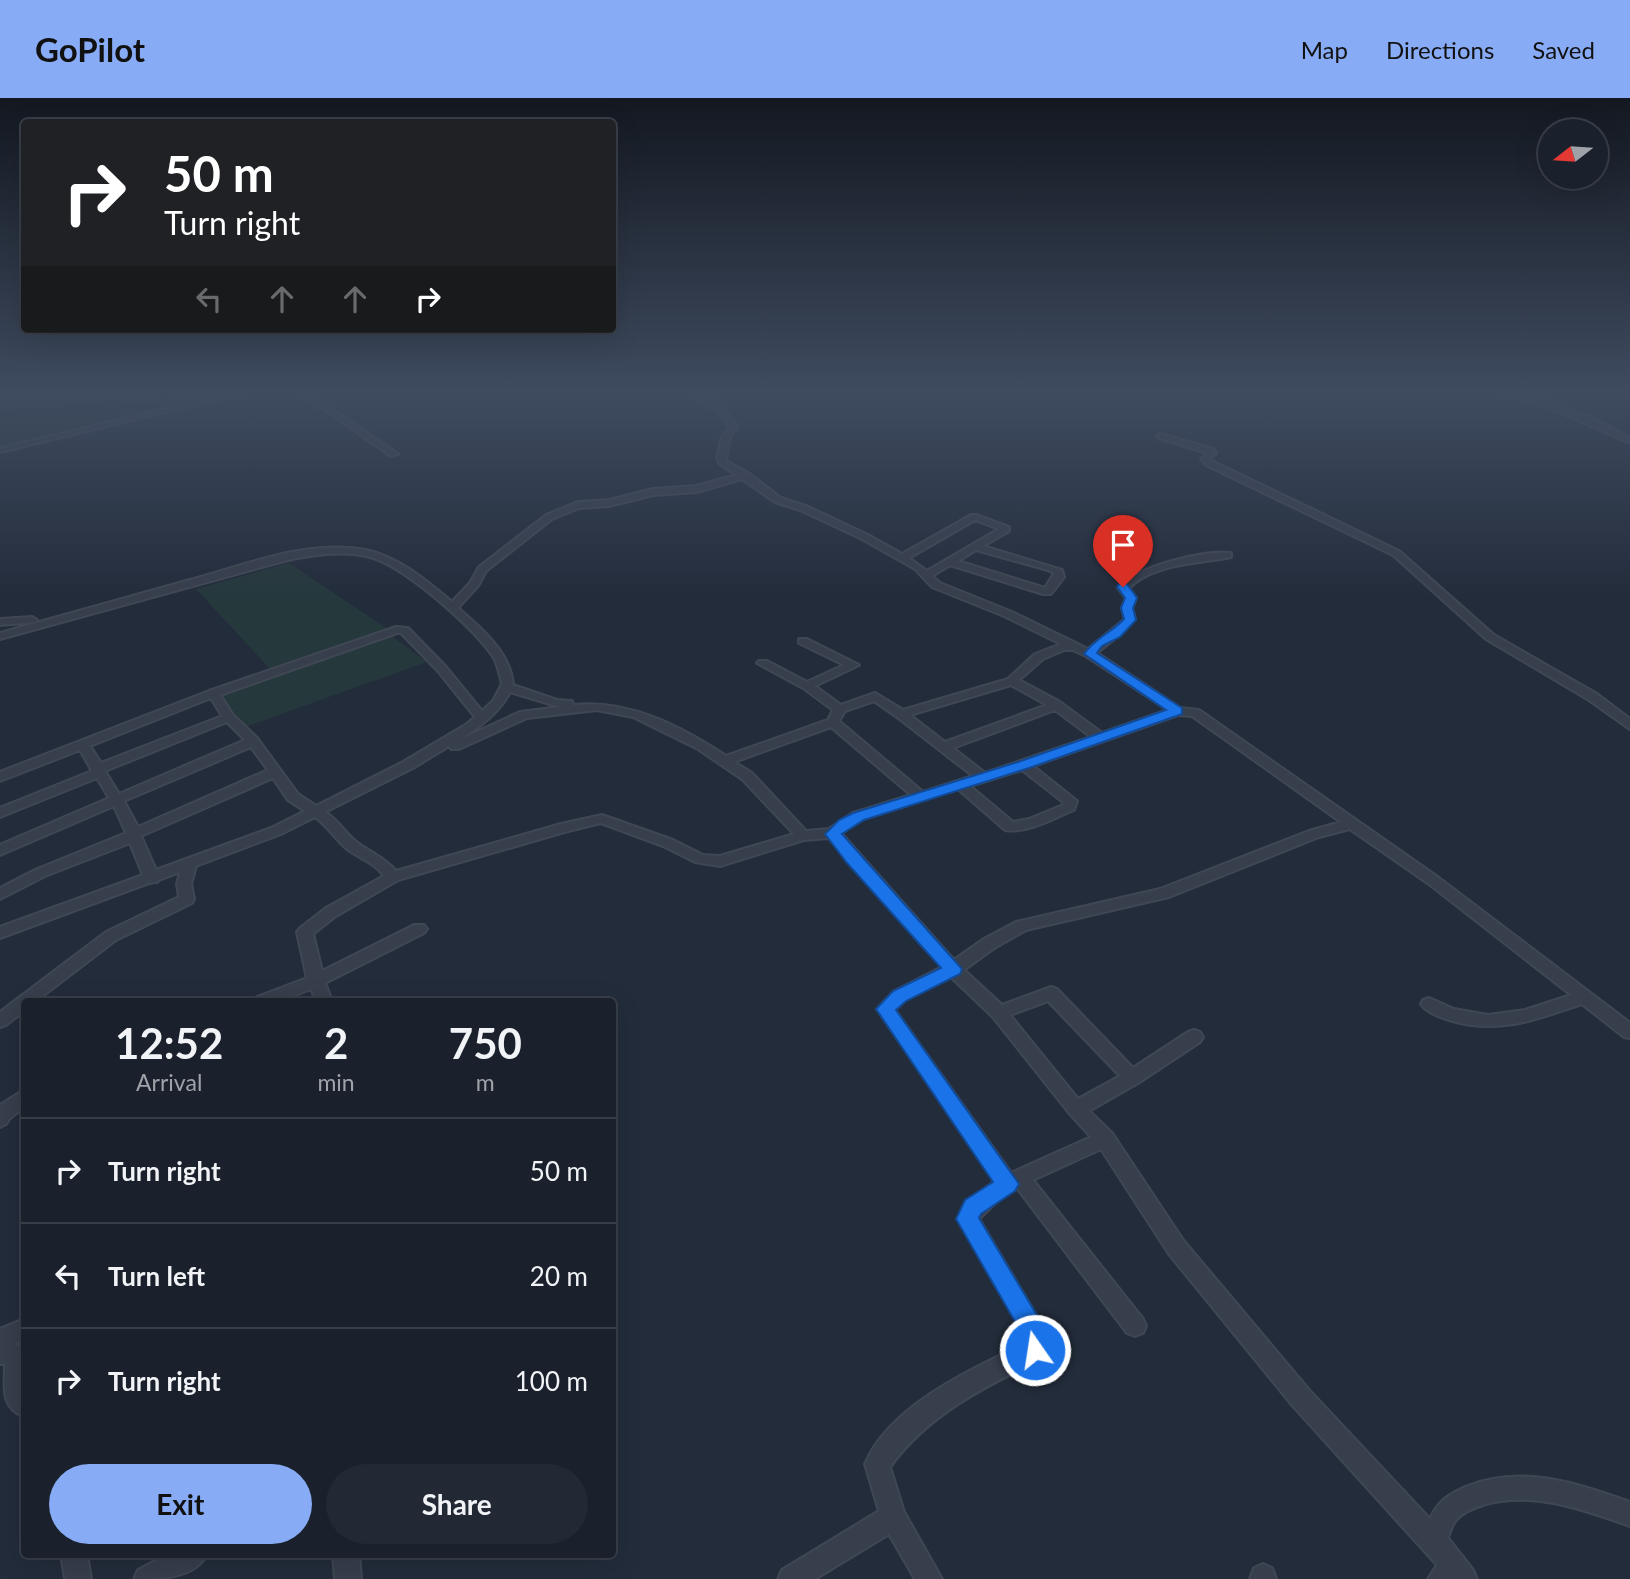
<!DOCTYPE html>
<html lang="en">
<head>
<meta charset="utf-8">
<style>
  body { margin:0; font-family:Lato,sans-serif; background:#232934; color:#f1f3f6; height:100vh; display:flex; flex-direction:column; font-size:26px; white-space:nowrap }
  * { box-sizing:border-box; margin:0 }
  p { font-size:23px; color:#9fa3a9 }
  .icon { flex:none; width:38px; height:38px; fill:none; stroke:currentColor; stroke-width:2; stroke-linecap:round; stroke-linejoin:round }
  .map { position:relative; flex:1; overflow:hidden }
  .side { position:absolute; left:21px; top:900px; width:595px; height:560px; display:flex; flex-direction:column; background:#1a212c; border-radius:7px; box-shadow:0 7px 28px #0002,0 0 0 2px #383e48 }
  .side>* { flex:none }
  .hud { position:absolute; left:21px; top:21px; width:595px; height:214px; border-radius:7px; box-shadow:0 7px 28px #0002,0 0 0 2px #383e48; background:#202124; color:#fff; overflow:hidden }
  .needle { width:46px; rotate:253deg }
  .buttons { position:absolute; left:1538px; top:21px; display:grid; gap:14px }
  .buttons a { display:grid; place-items:center; width:70px; height:70px; border-radius:50%; background:#1a212c; box-shadow:0 7px 28px #0002,0 0 0 2px #383e48; font-size:35px }
  .pin { position:absolute; display:grid; place-items:center; width:60px; height:60px; color:#fff; margin:-72px -30px; border-radius:50% 50% 50% 0; rotate:-45deg; box-shadow:0 0 7px #0007 }
  .pin .icon { rotate:45deg }
  .me { position:absolute; width:77px; margin:-38px; rotate:347deg; stroke-linejoin:round; filter:drop-shadow(0 0 5px #0008) }
  .turn { display:flex; align-items:center; gap:24px; height:147px; padding:0 28px; font-size:32px }
  .turn .icon { width:91px; height:91px; stroke-width:2.5 }
  .turn b { display:block; font-size:49px; line-height:60px }
  .lanes { display:flex; align-items:center; height:66px; padding:0 28px; background:#0003; justify-content:center; gap:35px; direction:ltr }
  .lanes .off { opacity:.35 }
  .eta { display:flex; justify-content:space-evenly; align-items:center; height:119px; text-align:center }
  .eta b { font-size:42px; font-weight:700; line-height:49px }
  .cta { display:flex; gap:14px; margin-top:auto; padding:14px 28px }
  .cta a { flex:1; height:80px; border-radius:42px; background:#88abf6; color:#111; font-size:28px; font-weight:700; line-height:80px; text-align:center }
  .cta a+a { background:#232934; color:#f1f3f6 }
  ul { padding:0; list-style:none }
  li { display:flex; align-items:center; gap:21px; height:105px; padding:0 28px; border-top:2px solid #383e48 }
  li div { flex:1 }
  li b { display:block; font-size:26px }
  li em { font-style:normal }
  header { display:flex; align-items:center; gap:42px; box-sizing:border-box; height:98px; padding:0 35px; background:#88abf6; color:#111 }
  header strong { font-size:33px }
  nav { display:flex; gap:38px; margin-inline-start:auto; font-size:24px }
  .map>svg:first-child { display:block }
</style>
</head>
<body>
<header>
<strong>GoPilot</strong>
<nav><a>Map</a><a>Directions</a><a>Saved</a></nav>
</header>
<div class="map">
<svg width="1630" height="1481" viewBox="0 0 1630 1481">
  <rect width="100%" height="100%" fill="#232c3b"/>
  <path fill="#25383c" d="M 0,292 L 157,292 L 173,308 C 159,312 145,304 130,304 C 87,304 44,314 0,312 Z
    M 192,292 L 233,292 L 236,294 L 179,307 L 169,297 Z
    M 118,308 L 157,313 L 0,349 L 0,318 Z
    M 289,465 L 388,531 L 271,572 L 196,491 Z
    M 389,536 L 427,564 L 245,629 L 219,596 Z"/>
  <g fill="none" stroke-linecap="round" stroke-linejoin="round">
    <g stroke="#404754" stroke-width="4">
      <path id="minor" d="M 245,292 L 257,292 L 0,354 L 0,350 Z
        M 296,292 L 304,292 L 398,356 L 391,358 Z
        M 689,292 L 696,292 L 720,306 L 738,329 L 730,338 L 726,363 L 748,375 L 781,400 L 806,408 L 868,437 L 902,456 L 971,417 L 977,417 L 1009,429 L 1009,433 L 983,448 L 1062,472 L 1064,479 L 1051,496 L 1043,496 L 950,467 L 932,478 L 940,485 L 1012,514 L 1088,551 L 1125,521 L 1122,510 L 1126,500 L 1118,490 C 1137,468 1203,452 1231,455 L 1231,459 C 1198,466 1154,465 1129,490 L 1136,500 L 1132,510 L 1135,521 L 1124,533 L 1097,555 L 1180,610 L 1199,612 L 1439,780 L 1630,925 L 1630,940 L 1624,939 L 1582,906 C 1535,922 1498,937 1449,922 C 1439,919 1426,914 1421,906 L 1423,902 L 1429,900 L 1454,911 L 1488,917 L 1525,912 L 1571,897 L 1429,786 L 1350,731 L 1319,739 L 1169,799 L 1026,832 L 996,849 L 964,872 L 1002,907 L 1051,889 L 1057,891 L 1133,970 L 1188,934 L 1194,932 L 1200,934 L 1203,939 L 1200,944 L 1138,985 L 1089,1013 L 1112,1035 L 1183,1142 L 1309,1292 L 1430,1421 C 1438,1403 1448,1397 1465,1389 C 1521,1366 1576,1385 1630,1404 L 1630,1428 C 1584,1412 1535,1393 1486,1406 C 1476,1409 1464,1413 1457,1421 C 1452,1426 1450,1433 1448,1440 L 1473,1472 L 1477,1481 L 1428,1481 L 1437,1467 L 1293,1308 L 1169,1156 L 1101,1051 L 1033,1082 L 1143,1221 L 1146,1228 L 1143,1235 L 1135,1238 L 1127,1235 L 1017,1090 L 997,1103 L 979,1121 L 1049,1239 L 1043,1260 C 986,1288 928,1316 890,1369 L 904,1414 L 942,1481 L 915,1481 L 889,1436 L 815,1481 L 778,1481 L 782,1472 L 879,1413 L 865,1366 C 890,1307 972,1271 1026,1245 L 1027,1240 L 958,1120 L 970,1102 L 995,1083 L 877,911 L 893,894 L 942,869 L 829,740 L 804,742 L 720,768 L 695,764 L 663,748 L 601,725 L 568,733 L 398,782 L 336,818 L 313,836 L 322,873 L 414,827 L 424,827 L 427,831 L 424,835 L 325,885 L 332,903 L 316,903 L 311,891 L 280,903 L 255,903 L 257,899 L 307,880 L 297,834 L 300,830 L 326,810 L 384,778 C 374,764 360,761 347,751 C 335,741 328,728 315,719 L 281,736 L 196,768 L 191,786 L 194,801 L 192,805 L 116,842 L 36,903 L 24,903 L 24,913 L 6,927 L 0,929 L 0,914 L 106,834 L 179,799 L 177,786 L 180,774 L 159,782 L 157,784 L 149,785 L 0,840 L 0,829 L 143,777 L 130,745 L 45,778 L 0,801 L 0,790 L 35,772 L 126,735 L 114,708 L 0,757 L 0,747 L 109,700 L 97,680 L 0,719 L 0,710 L 92,673 L 80,652 L 0,683 L 0,674 L 209,593 L 396,529 L 408,530 L 446,569 L 482,613 L 493,603 L 502,586 C 500,577 498,568 494,560 C 475,530 404,468 370,459 C 342,452 311,457 284,463 L 0,541 L 0,535 C 63,517 126,500 190,482 C 245,467 308,441 366,452 C 399,459 427,483 452,504 L 470,485 L 479,469 L 546,417 L 578,404 L 609,402 L 653,391 L 696,388 L 736,377 L 720,366 L 717,360 L 722,338 L 730,329 L 714,310 L 698,302 ZM 742,381 L 775,404 L 800,412 L 862,441 L 915,471 L 932,489 L 1004,518 L 1061,546 L 1035,556 L 1008,581 L 903,612 L 875,595 L 841,607 L 815,588 L 859,567 L 807,541 L 799,541 L 799,545 L 844,567 L 807,584 L 767,563 L 759,563 L 757,565 L 803,590 L 833,612 L 828,622 L 726,658 C 681,628 628,601 573,607 L 572,603 L 557,602 L 513,587 C 511,555 481,530 458,510 L 478,488 L 486,473 L 552,421 L 579,410 L 609,408 L 653,397 L 697,394 ZM 975,422 L 999,431 L 927,473 L 909,460 ZM 976,452 L 1048,472 L 1054,475 L 1045,490 L 958,463 ZM 397,535 L 401,535 L 438,573 L 475,619 L 467,626 L 403,664 L 316,708 L 298,696 L 257,640 L 233,617 L 220,597 ZM 1064,552 L 1073,552 L 1086,558 L 1168,612 L 1102,635 L 1060,604 L 1019,582 L 1043,561 ZM 1011,587 L 1047,607 L 945,644 L 910,617 ZM 510,594 L 560,609 L 520,614 L 459,642 C 480,629 498,616 510,594 ZM 211,600 L 222,618 L 101,665 L 90,648 ZM 874,603 L 897,619 L 973,678 L 923,694 L 839,623 L 845,613 ZM 597,612 L 633,619 L 698,651 L 742,681 L 794,736 L 720,758 L 703,757 L 673,742 L 602,717 L 561,726 L 396,773 C 385,760 373,756 359,746 C 346,737 339,722 325,714 L 413,670 L 449,648 L 451,651 L 459,651 L 527,620 ZM 1055,612 L 1091,639 L 985,675 L 953,650 ZM 1178,617 L 1192,618 L 1341,724 L 1309,733 L 1160,791 L 1016,824 L 984,841 L 954,862 L 841,735 L 863,721 L 958,691 L 1005,732 C 1027,736 1054,720 1074,712 L 1077,703 L 1033,668 ZM 227,624 L 245,642 L 119,696 L 105,673 ZM 831,629 L 911,697 L 853,715 L 829,731 L 806,733 L 752,675 L 734,664 ZM 251,649 L 268,672 L 138,729 L 124,703 ZM 1022,672 L 1063,704 L 1063,707 L 1029,721 L 1013,724 L 970,688 ZM 273,680 L 288,702 L 305,713 L 271,730 L 156,772 L 141,738 ZM 951,879 L 993,919 L 1070,1016 L 1091,1039 L 1011,1075 L 895,912 L 905,902 ZM 1048,903 L 1120,978 L 1078,1001 L 1010,917 Z
        M 1492,292 C 1528,290 1599,321 1630,340 L 1630,345 L 1545,308 Z
        M 1161,336 L 1213,351 L 1216,355 L 1210,361 L 1212,363 L 1399,453 L 1494,537 L 1597,596 L 1630,621 L 1630,631 L 1589,602 L 1486,541 L 1393,457 L 1206,367 L 1201,361 L 1207,355 L 1158,340 L 1157,338 Z
        M 32,519 L 37,522 L 36,524 L 0,527 L 0,521 Z
        M 24,992 L 24,1009 L 9,1021 L 6,1026 L 0,1029 L 0,1007 Z
        M 24,1221 L 24,1242 L 15,1246 L 24,1251 L 24,1319 C 0,1309 5,1290 5,1266 L 0,1266 L 0,1231 Z
        M 61,1456 L 87,1456 L 91,1481 L 65,1481 Z
        M 168,1456 L 207,1456 C 195,1481 159,1481 134,1481 L 138,1472 Z
        M 333,1456 L 359,1456 L 361,1481 L 335,1481 Z
        M 1263,1466 L 1272,1470 L 1276,1481 L 1250,1481 L 1254,1470 Z"/>
    </g>
    <use href="#minor" fill="#373e4c" fill-rule="evenodd"/>
  </g>
  <linearGradient id="sky" x2="0" y2="1"><stop stop-color="#131820"/><stop offset="0.59" stop-color="#3f4b60"/><stop offset="1" stop-color="#3f4b60" stop-opacity="0"/></linearGradient>
  <rect width="1630" height="499" fill="url(#sky)"/>
  <path fill="#1a73e8" stroke="#114b97" stroke-width="2" d="M 1119,486 L 1127,486 L 1137,500 L 1133,510 L 1136,522 L 1120,539 L 1102,548 L 1097,555 L 1182,610 L 1182,616 L 1029,670 L 864,722 L 842,736 L 962,871 L 960,876 L 906,903 L 896,912 L 1019,1086 L 1015,1093 L 981,1116 L 979,1120 L 1050,1239 L 1043,1261 L 1035,1264 L 1026,1261 L 1022,1252 L 1025,1241 L 956,1121 L 965,1102 L 993,1084 L 876,911 L 893,893 L 941,870 L 847,765 L 825,736 L 839,722 L 853,715 L 1018,664 L 1166,612 L 1084,556 C 1095,540 1111,535 1124,521 L 1121,510 L 1125,500 L 1117,489 Z"/>
</svg>
<div class="buttons">
<a><svg class="needle" viewBox="-14 -14 28 28"><path d="M0-13l5 13h-10z" fill="#e53935"/><path d="M0 13l5-13h-10z" fill="#9fa3a9"/></svg></a>
</div>
<div class="pin" style="left:1123px;top:489px;background:#d93025"><svg class="icon" aria-label="arrive" viewBox="0 0 24 24"><path d="M6 21V4h12l-3 4 3 4H6"/></svg></div>
<svg class="me" style="left:1035px;top:1252px" viewBox="-20 -20 40 40"><circle r="17" fill="#1a73e8" stroke="#fff" stroke-width="3"/><path d="M0-11L8 9 0 5-8 9z" fill="#fff"/></svg>
<div class="hud">
<div class="turn"><svg class="icon" aria-label="right" viewBox="0 0 24 24"><path d="M7 20v-9h11M14 6l5 5-5 5"/></svg><div><b>50 m</b>Turn right</div></div>
<div class="lanes"><svg class="icon off" aria-label="left" viewBox="0 0 24 24"><path d="M17 20v-9H6M10 6l-5 5 5 5"/></svg><svg class="icon off" aria-label="ahead" viewBox="0 0 24 24"><path d="M12 20V5M6 11l6-6 6 6"/></svg><svg class="icon off" aria-label="ahead" viewBox="0 0 24 24"><path d="M12 20V5M6 11l6-6 6 6"/></svg><svg class="icon" aria-label="right" viewBox="0 0 24 24"><path d="M7 20v-9h11M14 6l5 5-5 5"/></svg></div>
</div>
<section class="side">
<div class="eta">
<div><b>12:52</b><p>Arrival</p></div>
<div><b>2</b><p>min</p></div>
<div><b>750</b><p>m</p></div>
</div>
<ul>
<li><svg class="icon" aria-label="right" viewBox="0 0 24 24"><path d="M7 20v-9h11M14 6l5 5-5 5"/></svg><div><b>Turn right</b></div><em>50 m</em></li>
<li><svg class="icon" aria-label="left" viewBox="0 0 24 24"><path d="M17 20v-9H6M10 6l-5 5 5 5"/></svg><div><b>Turn left</b></div><em>20 m</em></li>
<li><svg class="icon" aria-label="right" viewBox="0 0 24 24"><path d="M7 20v-9h11M14 6l5 5-5 5"/></svg><div><b>Turn right</b></div><em>100 m</em></li>
</ul>
<div class="cta"><a>Exit</a><a>Share</a></div>
</section>
</div>
</body>
</html>
